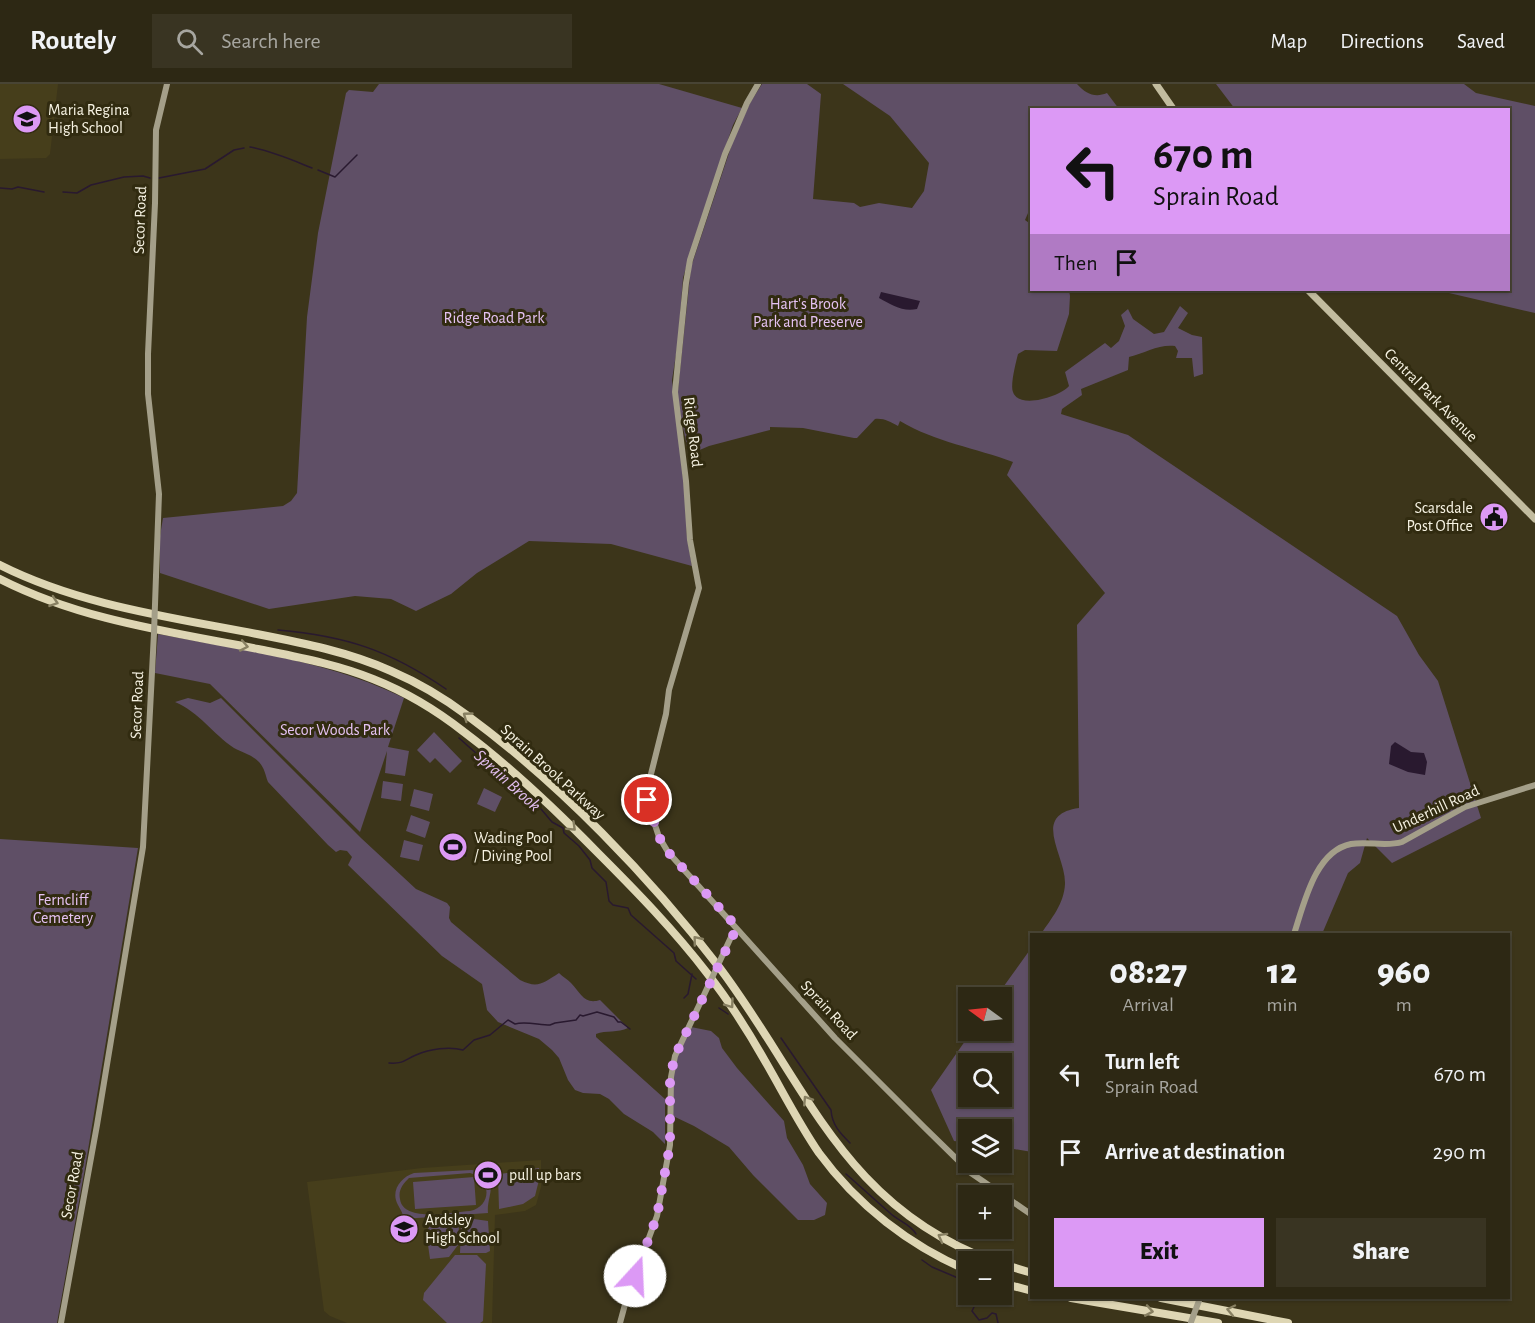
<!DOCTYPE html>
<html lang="en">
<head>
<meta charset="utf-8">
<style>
  body { margin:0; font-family:"Alegreya Sans",sans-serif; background:#393422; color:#f1f3f6; height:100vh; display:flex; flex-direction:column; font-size:22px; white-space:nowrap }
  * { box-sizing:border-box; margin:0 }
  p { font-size:20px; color:#a7a6a0 }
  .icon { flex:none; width:33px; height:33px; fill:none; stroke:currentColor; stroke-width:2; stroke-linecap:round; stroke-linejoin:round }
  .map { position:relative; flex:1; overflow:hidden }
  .sheet { position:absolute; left:1030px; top:849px; width:480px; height:366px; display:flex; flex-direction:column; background:#2d2814; border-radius:0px; box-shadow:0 2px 4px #0004,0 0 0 2px #484434 }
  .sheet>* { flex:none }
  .banner { position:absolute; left:1030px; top:24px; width:480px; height:183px; border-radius:0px; box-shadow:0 2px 4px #0004,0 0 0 2px #484434; background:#dc99f5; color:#111; overflow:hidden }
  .needle { width:39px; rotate:285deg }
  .buttons { position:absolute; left:958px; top:903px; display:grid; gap:12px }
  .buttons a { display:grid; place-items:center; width:54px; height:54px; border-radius:0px; background:#2d2814; box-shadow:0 2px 4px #0004,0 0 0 2px #484434; font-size:30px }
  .pin { position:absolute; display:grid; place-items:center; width:51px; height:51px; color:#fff; margin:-26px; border:3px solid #fff; border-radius:50%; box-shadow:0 2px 6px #0007 }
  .me { position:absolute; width:66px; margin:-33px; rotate:20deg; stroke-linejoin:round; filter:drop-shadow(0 0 4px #0008) }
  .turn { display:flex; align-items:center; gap:21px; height:126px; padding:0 24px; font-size:27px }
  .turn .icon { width:78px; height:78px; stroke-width:2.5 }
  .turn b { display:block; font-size:42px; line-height:51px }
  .then { display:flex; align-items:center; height:57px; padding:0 24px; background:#0003; gap:12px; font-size:22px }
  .eta { display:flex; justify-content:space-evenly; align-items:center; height:102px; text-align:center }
  .eta b { font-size:36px; font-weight:800; line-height:42px }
  .cta { display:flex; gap:12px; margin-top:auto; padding:12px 24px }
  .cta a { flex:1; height:69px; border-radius:0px; background:#dc99f5; color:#111; font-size:24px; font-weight:800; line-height:69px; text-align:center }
  .cta a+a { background:#393422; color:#f1f3f6 }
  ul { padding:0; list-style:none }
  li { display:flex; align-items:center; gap:18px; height:78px; padding:0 24px }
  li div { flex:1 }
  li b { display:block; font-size:22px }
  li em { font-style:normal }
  header { display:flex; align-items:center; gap:36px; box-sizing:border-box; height:84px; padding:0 30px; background:#2d2814; border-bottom:2px solid #484434 }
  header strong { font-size:28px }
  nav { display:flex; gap:33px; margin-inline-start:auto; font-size:21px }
  .search { width:420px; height:54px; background:#393422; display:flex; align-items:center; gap:15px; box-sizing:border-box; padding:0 21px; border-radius:0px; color:#a7a6a0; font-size:22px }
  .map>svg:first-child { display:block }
</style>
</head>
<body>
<header>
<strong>Routely</strong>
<div class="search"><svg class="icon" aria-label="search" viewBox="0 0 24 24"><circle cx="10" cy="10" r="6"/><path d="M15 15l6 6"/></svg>Search here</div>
<nav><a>Map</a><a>Directions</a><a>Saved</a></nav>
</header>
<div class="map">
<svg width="1535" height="1239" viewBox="0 0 1535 1239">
  <rect width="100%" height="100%" fill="#3c351a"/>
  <path fill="#463e1b" d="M 0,0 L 58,0 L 50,70 L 46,74 L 0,75 Z
    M 541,1076 L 541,1103 L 536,1121 L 525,1127 L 495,1131 L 492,1239 L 347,1239 L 330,1232 L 324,1227 L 307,1098 L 422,1084 Z"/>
  <path fill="#5f4f66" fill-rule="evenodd" d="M 379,0 L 659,0 L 742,24 L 733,41 L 694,156 L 683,194 L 678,258 L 672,296 L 685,411 L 687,453 L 692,482 L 611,460 L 529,457 L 477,489 L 451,510 L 416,527 L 391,515 L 355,512 L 269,525 L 160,489 L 160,452 L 163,434 L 283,422 L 291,417 L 297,409 L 307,233 L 318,149 L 346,9 L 349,6 L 373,8 Z
    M 762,0 L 807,0 L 821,10 L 813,115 L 854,119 L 860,123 L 879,119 L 912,124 L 924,107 L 929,79 L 890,32 L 843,0 L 1077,0 C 1086,10 1095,14 1107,9 L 1119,25 L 1091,25 L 1087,23 L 1083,26 L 1032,26 L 1032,120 L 1025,136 L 1032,141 L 1032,206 L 1069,206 L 1070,212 L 1069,230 L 1057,267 L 1025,266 L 1018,270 C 1016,278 1010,301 1013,308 C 1019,326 1061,312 1069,302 L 1065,288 L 1105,259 L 1111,264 L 1119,257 L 1125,242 L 1121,231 L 1128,225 L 1133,235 L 1154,250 L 1164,248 L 1180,222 L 1188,229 L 1178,244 L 1192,251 L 1202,253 L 1203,290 L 1194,293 L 1192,274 L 1176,274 L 1178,267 L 1175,262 C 1159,260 1145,269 1129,273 L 1128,286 L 1081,305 L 1082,311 L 1062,325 L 1061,330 L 1128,351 L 1397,532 L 1419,571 L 1438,597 L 1481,734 L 1392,779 L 1367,754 L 1360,779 L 1348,789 L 1322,850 L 1041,850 C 1051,835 1064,820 1065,800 C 1066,771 1030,731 1079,724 L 1077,541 L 1105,509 L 1007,391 L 1013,378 C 976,364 935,358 900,337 L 898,342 C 890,338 884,334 875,335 L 857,354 L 854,354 L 803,344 L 770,343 L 770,346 L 709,362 L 695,368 L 688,367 L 677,315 L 691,183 L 733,57 L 750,19 Z
    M 1216,0 L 1464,0 L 1476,9 L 1535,22 L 1535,229 L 1449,209 L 1446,206 L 1509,206 L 1509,26 L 1235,25 Z
    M 158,550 C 240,566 328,576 404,614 L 388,663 L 409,667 L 405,692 L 385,689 L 387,667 L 360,748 L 210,600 L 155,589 Z
    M 188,614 L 210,619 L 221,614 L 361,754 L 416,805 L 447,819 L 450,823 L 449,834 L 451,838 L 520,896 C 538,905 543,899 559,889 C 563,893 567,895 571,899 C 581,909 584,921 600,916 L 628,944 C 618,949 606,946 596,950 L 596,953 L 665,1015 L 665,1060 L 653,1048 L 624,1030 L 609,1015 L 600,1010 L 583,1009 L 575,1006 L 568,996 L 559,974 L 552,966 L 539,955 L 498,938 L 487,926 L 482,900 L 442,872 L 348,781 L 352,773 L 347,767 L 340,766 L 336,768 L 328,761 L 268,698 C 265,690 265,685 259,678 C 251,670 243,669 234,664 C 213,650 199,628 175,618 Z
    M 434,648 L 462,677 L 450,689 L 435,674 L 430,679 L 417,666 Z
    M 383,697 L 403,700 L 401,717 L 381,714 Z
    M 484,704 L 502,713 L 495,728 L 477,720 Z
    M 414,705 L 433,710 L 429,727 L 410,722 Z
    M 411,731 L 430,738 L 425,754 L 406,747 Z
    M 0,755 L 138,764 L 85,1084 L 57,1239 L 0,1239 Z
    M 404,756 L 423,761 L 419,777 L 400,773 Z
    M 1032,863 L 1032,1068 L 1002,1063 L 1002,1046 L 969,1046 L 969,1059 L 954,1057 L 931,1006 L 972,947 L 1002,946 L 1002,914 L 996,913 ZM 969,980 L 1002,980 L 1002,1012 L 969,1012 Z
    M 691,943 L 711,947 L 719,954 L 722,964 L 737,984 L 784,1037 L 787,1054 L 803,1081 L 810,1100 L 827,1119 L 825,1131 L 814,1136 L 798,1136 L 753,1091 L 729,1063 L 694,1042 L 673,1032 L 672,1010 L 676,974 Z
    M 539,1084 L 540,1092 L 535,1112 L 523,1120 L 499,1125 L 498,1092 L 500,1090 Z
    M 472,1086 C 503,1094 486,1111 488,1129 L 403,1135 C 403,1128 401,1127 398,1121 C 390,1107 401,1093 414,1089 ZM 470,1089 C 492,1095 492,1122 470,1127 C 453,1128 403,1139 400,1115 C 398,1106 403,1100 409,1094 Z
    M 474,1093 L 476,1121 L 415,1125 L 413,1098 Z
    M 474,1135 L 488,1137 L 490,1167 L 486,1169 L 460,1169 L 461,1144 Z
    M 459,1140 L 458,1161 L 449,1173 L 430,1175 L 426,1147 L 431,1141 Z
    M 455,1171 L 477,1171 L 486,1180 L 483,1237 L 480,1239 L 447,1239 L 423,1216 L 424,1209 Z"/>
  <path fill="#29192f" d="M 881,208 L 920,217 L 917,225 C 902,228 892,221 879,214 Z
    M 1395,658 L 1411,668 L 1424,669 L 1427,678 L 1425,691 L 1408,688 L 1389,680 L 1391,662 Z
    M 455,753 L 462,755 L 460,762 L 468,764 L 466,773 L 442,765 L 444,757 L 453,760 Z"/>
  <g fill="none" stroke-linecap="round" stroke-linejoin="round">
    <path stroke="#29192f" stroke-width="1.5" d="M 250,63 C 272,67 292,76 312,84
      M 318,86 L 335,93 L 357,71
      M 159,94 L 205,85 L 234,66 L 244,64
      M 0,104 L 12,105 L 18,103 L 44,108
      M 63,108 L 77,109 L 91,101 L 124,93 L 143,92 L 150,94
      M 278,546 C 346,552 389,566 446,605
      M 459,654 L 525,713 L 541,725 L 552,738 L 563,744 L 564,749 L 579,762 L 590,776 L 592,784 L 606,798 L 609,817 L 613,821 L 628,824 L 631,831 L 674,869 L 676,877 L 696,895
      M 684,914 L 688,910 L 692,890
      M 719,924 L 728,930
      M 781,954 L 831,1026 C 832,1041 840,1049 850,1059
      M 389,979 C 404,980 404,976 416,971 C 430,965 449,962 463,966 L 474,956 L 490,951 L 508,936 L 515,940 C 525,937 539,941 550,941 L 555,939 L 576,936 L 580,931 L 583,932 L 597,928 L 614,933 L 618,938 L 621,938 L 630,945
      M 846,1090 C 861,1103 875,1116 890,1129 C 898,1137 911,1140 916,1150
      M 922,1176 L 932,1183 L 958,1194 L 969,1202
      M 983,1210 L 985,1216 L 977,1217 L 972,1227 L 979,1236 L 987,1234 L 992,1229 L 996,1230 L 998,1239"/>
    <path stroke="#a49f89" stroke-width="6" d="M 758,0 L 747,19 L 725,70 L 690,176 L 686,199 L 675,308 L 686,397 L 690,456 L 699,504 L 669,606 L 666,630 L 647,706 L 652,732 L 659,753 L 668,768 L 835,954 L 924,1043 L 971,1089 L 1032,1131
      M 156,492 L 159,410 L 148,310 L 148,270 L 155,119 L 156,46 L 167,0
      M 1294,850 C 1304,820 1315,767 1351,760 C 1368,757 1386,763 1402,758 L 1465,723 L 1535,701
      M 61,1239 L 97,1041 L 143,763 L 154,549
      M 620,1239 L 627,1213 L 657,1132 L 670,1061 L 671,993 L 675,972 L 703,913"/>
    <path stroke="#c2bc9f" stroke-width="7" d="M 1156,0 L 1174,26
      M 1308,206 L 1535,435"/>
    <path stroke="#ded6b4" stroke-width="8" d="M 0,481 C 79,521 170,533 257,550 C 303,559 349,568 391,587 C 419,599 444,614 468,632 C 559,699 650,793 719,883 C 808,1001 842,1122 995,1178
      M 0,495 C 80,536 171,548 258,565 C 297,573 336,580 373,595 C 406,608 436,626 464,648 C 512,684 556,726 598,769 C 636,807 674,846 707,889 C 729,917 748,947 765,977 C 783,1008 799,1040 819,1069 C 857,1121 910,1162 969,1187
      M 1002,1180 L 1032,1189
      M 1002,1199 L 1032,1207
      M 1071,1214 L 1218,1239
      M 1161,1214 L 1288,1239"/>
    <path stroke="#a49f89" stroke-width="6" d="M 154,549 L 156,492
      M 703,913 L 732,851
      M 1191,1238 L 1200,1214"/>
  </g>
  <defs><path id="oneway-chevron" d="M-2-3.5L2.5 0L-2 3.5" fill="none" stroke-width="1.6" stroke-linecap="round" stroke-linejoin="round" transform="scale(1.5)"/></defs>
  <g stroke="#888062">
    <use href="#oneway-chevron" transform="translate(54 518) rotate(19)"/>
    <use href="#oneway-chevron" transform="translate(244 562) rotate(11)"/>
    <use href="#oneway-chevron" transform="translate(467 632) rotate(-144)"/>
    <use href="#oneway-chevron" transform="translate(572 743) rotate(44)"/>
    <use href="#oneway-chevron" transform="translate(697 856) rotate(-129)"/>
    <use href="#oneway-chevron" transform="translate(730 920) rotate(55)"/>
    <use href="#oneway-chevron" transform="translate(807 1016) rotate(-123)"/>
    <use href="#oneway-chevron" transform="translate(942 1153) rotate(-151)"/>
    <use href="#oneway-chevron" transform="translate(1231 1226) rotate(-168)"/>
    <use href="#oneway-chevron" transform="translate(1149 1227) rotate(10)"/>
  </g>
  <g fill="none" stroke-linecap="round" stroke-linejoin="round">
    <path stroke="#dc99f5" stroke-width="10" stroke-dasharray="0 18" d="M 635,1192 L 657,1132 L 670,1061 L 670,993 L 675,972 L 737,843 L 668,768 L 659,753 L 647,716"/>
  </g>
  <defs>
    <g id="school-disc" transform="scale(1.5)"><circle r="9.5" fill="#dc99f5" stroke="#312b10"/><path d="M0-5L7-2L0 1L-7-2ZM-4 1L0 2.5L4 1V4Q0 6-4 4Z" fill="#111"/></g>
    <g id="civic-disc" transform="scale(1.5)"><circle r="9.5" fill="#dc99f5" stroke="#312b10"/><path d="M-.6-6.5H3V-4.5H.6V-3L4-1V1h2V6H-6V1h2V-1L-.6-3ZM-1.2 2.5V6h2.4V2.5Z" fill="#111"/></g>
    <g id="stadium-disc" transform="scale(1.5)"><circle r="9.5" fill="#dc99f5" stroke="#312b10"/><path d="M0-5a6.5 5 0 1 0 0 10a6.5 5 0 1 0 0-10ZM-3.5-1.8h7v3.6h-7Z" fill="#111"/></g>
  </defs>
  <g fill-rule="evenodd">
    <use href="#school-disc" x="27" y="35"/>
    <use href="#civic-disc" x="1494" y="433"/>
    <use href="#stadium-disc" x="453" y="763"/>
    <use href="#stadium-disc" x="488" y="1091"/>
    <use href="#school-disc" x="404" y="1145"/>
  </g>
  <g text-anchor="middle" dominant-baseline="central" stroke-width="6" stroke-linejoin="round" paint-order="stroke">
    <g font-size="16" fill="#f7f3e3" stroke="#312b10" text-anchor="start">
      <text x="48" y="26">Maria Regina<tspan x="48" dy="18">High School</tspan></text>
      <text x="1473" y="424" text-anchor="end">Scarsdale<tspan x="1473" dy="18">Post Office</tspan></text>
      <text x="474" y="754">Wading Pool<tspan x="474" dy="18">/ Diving Pool</tspan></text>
      <text x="509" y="1091">pull up bars</text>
      <text x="425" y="1136">Ardsley<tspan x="425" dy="18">High School</tspan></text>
    </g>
    <g font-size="16" fill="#f7f3e3" stroke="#312b10">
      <text transform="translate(140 136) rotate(-88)">Secor Road</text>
      <text transform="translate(1431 311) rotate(45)">Central Park Avenue</text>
      <text transform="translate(693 348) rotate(83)">Ridge Road</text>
      <text transform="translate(137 621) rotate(-88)">Secor Road</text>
      <text transform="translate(553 688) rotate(42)">Sprain Brook Parkway</text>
      <text transform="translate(1436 725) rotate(-25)">Underhill Road</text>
      <text transform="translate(829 926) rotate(47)">Sprain Road</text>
      <text transform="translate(72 1101) rotate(-80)">Secor Road</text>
    </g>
    <g font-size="16" fill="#e5c2f3" stroke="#312b10">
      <text x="808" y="220">Hart's Brook<tspan x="808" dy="18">Park and Preserve</tspan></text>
      <text x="494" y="234">Ridge Road Park</text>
      <text x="335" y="646">Secor Woods Park</text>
      <text x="63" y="816">Ferncliff<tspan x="63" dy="18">Cemetery</tspan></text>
    </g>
    <g font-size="18" font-style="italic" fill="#dfbbec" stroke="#312b10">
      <text transform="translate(507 697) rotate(42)">Sprain Brook</text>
    </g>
  </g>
</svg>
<div class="buttons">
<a><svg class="needle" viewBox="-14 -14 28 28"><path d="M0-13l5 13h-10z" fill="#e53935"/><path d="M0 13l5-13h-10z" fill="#a7a6a0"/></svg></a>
<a><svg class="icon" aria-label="search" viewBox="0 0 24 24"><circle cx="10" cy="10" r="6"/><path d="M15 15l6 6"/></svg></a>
<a><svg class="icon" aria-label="layers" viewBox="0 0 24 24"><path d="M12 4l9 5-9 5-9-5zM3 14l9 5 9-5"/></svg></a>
<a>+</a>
<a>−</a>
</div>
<div class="pin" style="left:647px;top:716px;background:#d93025"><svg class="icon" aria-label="arrive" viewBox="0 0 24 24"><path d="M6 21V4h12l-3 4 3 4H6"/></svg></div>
<svg class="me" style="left:635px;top:1192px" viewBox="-20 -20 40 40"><circle r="19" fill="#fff"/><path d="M0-13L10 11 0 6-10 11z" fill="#dc99f5"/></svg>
<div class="banner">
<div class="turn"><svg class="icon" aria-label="left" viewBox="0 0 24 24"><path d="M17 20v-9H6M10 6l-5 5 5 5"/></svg><div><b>670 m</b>Sprain Road</div></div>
<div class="then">Then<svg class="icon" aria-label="arrive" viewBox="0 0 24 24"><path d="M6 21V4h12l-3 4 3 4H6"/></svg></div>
</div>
<section class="sheet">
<div class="eta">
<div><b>08:27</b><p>Arrival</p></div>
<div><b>12</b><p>min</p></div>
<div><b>960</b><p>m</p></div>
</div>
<ul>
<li><svg class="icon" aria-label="left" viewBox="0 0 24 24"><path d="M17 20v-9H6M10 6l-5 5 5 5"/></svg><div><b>Turn left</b><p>Sprain Road</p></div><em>670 m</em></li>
<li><svg class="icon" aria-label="arrive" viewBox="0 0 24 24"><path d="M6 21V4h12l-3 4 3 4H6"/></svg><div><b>Arrive at destination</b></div><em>290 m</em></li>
</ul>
<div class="cta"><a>Exit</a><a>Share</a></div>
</section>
</div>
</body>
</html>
